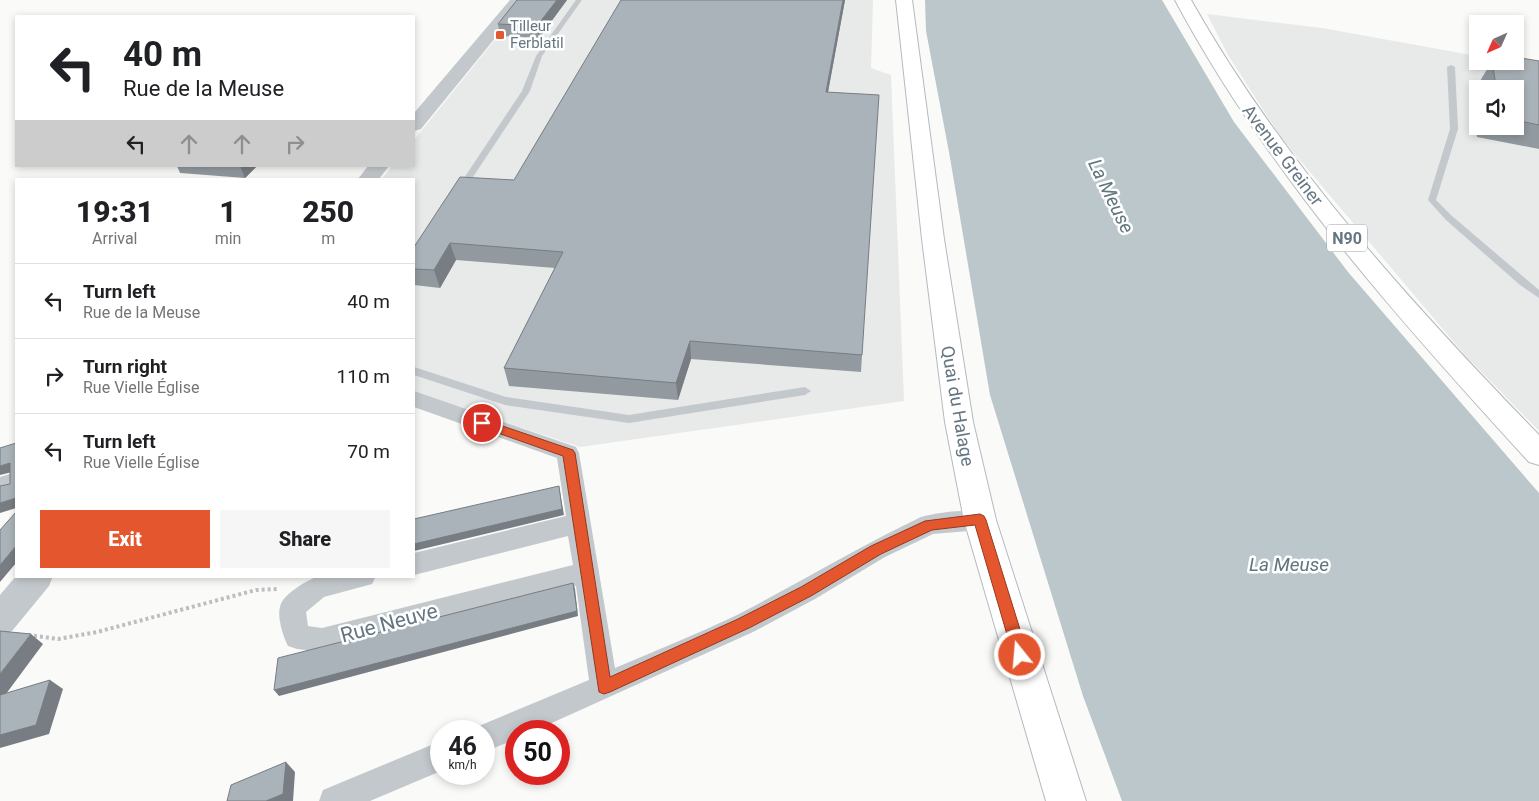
<!DOCTYPE html>
<html lang="en">
<head>
<meta charset="utf-8">
<style>
  body { margin:0; font-family:Roboto,sans-serif; background:#f6f6f6; color:#202124; height:100vh; display:flex; flex-direction:column; font-size:19px; white-space:nowrap }
  * { box-sizing:border-box; margin:0 }
  p { font-size:16px; color:#757577 }
  .icon { flex:none; width:28px; height:28px; fill:none; stroke:currentColor; stroke-width:2; stroke-linecap:round; stroke-linejoin:round }
  .map { position:relative; flex:1; overflow:hidden }
  .sheet { position:absolute; left:15px; top:178px; width:400px; height:400px; display:flex; flex-direction:column; background:#fff; border-radius:0px; box-shadow:0 2px 8px #0003 }
  .sheet>* { flex:none }
  .banner { position:absolute; left:15px; top:15px; width:400px; height:152px; border-radius:0px; box-shadow:0 2px 8px #0003; background:#fff; color:#202124; overflow:hidden }
  .needle { width:32px; rotate:225deg }
  .tools { position:absolute; left:1469px; top:15px; display:grid; gap:10px }
  .tools a { display:grid; place-items:center; width:55px; height:55px; border-radius:0px; background:#fff; box-shadow:0 2px 8px #0003; font-size:25px }
  .speed { position:absolute; left:430px; top:720px; display:flex; gap:10px; font-size:25px; font-weight:700; text-align:center }
  .speed>* { display:grid; place-content:center; width:65px; height:65px; border-radius:50%; background:#fff; box-shadow:0 2px 8px #0003; line-height:1 }
  .speed small { font-size:12px; font-weight:400 }
  .speed .limit { border:8px solid #d22; background:#fff; color:#111 }
  .pin { position:absolute; display:grid; place-items:center; width:42px; height:42px; color:#fff; margin:-21px; border:2px solid #fff; border-radius:50%; box-shadow:0 1px 5px #0007 }
  .me { position:absolute; width:55px; margin:-28px; rotate:343deg; stroke-linejoin:round; filter:drop-shadow(0 0 4px #0008) }
  .turn { display:flex; align-items:center; gap:18px; height:105px; padding:0 25px; font-size:22px }
  .turn .icon { width:65px; height:65px; stroke-width:2.5 }
  .turn b { display:block; font-size:35px; line-height:42px }
  .lanes { display:flex; align-items:center; height:48px; padding:0 25px; background:#0003; justify-content:center; gap:25px; direction:ltr }
  .lanes .off { opacity:.35 }
  .eta { display:flex; justify-content:space-evenly; align-items:center; height:85px; text-align:center }
  .eta b { font-size:30px; font-weight:800; line-height:35px }
  .action { display:flex; gap:10px; margin-top:auto; padding:10px 25px }
  .action a { flex:1; height:58px; border-radius:0px; background:#e4572e; color:#fff; font-size:20px; font-weight:800; line-height:58px; text-align:center }
  .action a+a { background:#f6f6f6; color:#202124 }
  ul { padding:0; list-style:none }
  li { display:flex; align-items:center; gap:15px; height:75px; padding:0 25px; border-top:1px solid #e0e0e0 }
  li div { flex:1 }
  li b { display:block; font-size:19px }
  li em { font-style:normal }
  .map>svg:first-child { display:block }
</style>
</head>
<body>
<div class="map">
<svg width="1539" height="801" viewBox="0 0 1539 801">
  <rect width="100%" height="100%" fill="#fafaf8"/>
  <path fill="#e8e9e9" fill-rule="evenodd" d="M 527,0 L 873,0 L 871,68 L 891,75 L 904,401 L 580,447 L 414,392 L 414,179 L 382,179 L 392,166 L 414,166 L 414,140 Z
    M 1207,14 L 1322,28 L 1477,56 L 1478,61 L 1510,61 L 1539,66 L 1539,431 L 1464,354 L 1282,139 L 1228,55 ZM 1478,89 L 1515,89 L 1515,126 L 1478,126 Z"/>
  <path fill="#bbc7cb" d="M 925,0 L 1162,0 L 1234,122 L 1348,272 L 1539,493 L 1539,801 L 1122,801 L 1083,696 L 990,395 L 949,152 L 926,31 Z"/>
  <g fill="none" stroke-linecap="round" stroke-linejoin="round">
    <g stroke="#b3babf" stroke-width="2">
      <path id="secondary" d="M 896,0 L 912,0 L 944,239 L 973,422 L 996,520 L 1086,801 L 1046,801 L 964,520 L 945,422 L 922,239 Z"/>
    </g>
    <g stroke="#b5babe" stroke-width="2">
      <path id="primary" d="M 1175,0 L 1191,0 C 1283,163 1410,302 1539,435 L 1539,465 L 1529,462 C 1398,319 1267,172 1175,0 Z"/>
    </g>
    <path stroke="#bbbfc2" stroke-width="4" stroke-dasharray="3 3" stroke-linecap="butt" d="M 28,635 L 58,639 L 97,632 L 256,590 L 278,589"/>
    <path fill="#c3c8cc" fill-rule="evenodd" d="M 576,0 L 582,0 L 542,56 L 530,91 L 463,192 L 457,192 L 456,190 L 522,91 L 536,56 Z
      M 1451,65 L 1455,67 L 1458,129 L 1436,200 L 1452,216 L 1539,290 L 1539,298 L 1520,285 L 1446,220 L 1428,200 L 1450,129 L 1447,67 Z
      M 414,367 L 506,397 L 629,415 L 805,387 L 811,391 L 805,395 L 629,423 L 505,405 L 414,375 Z"/>
    <path fill="#c3c8cc" fill-rule="evenodd" d="M 414,391 L 576,447 L 579,453 L 615,668 C 655,651 697,634 737,615 C 799,583 858,547 921,517 C 938,512 973,508 989,513 L 992,520 L 989,527 L 980,530 L 933,534 L 885,557 L 815,599 L 753,632 L 534,731 L 516,731 L 516,739 L 484,752 L 484,731 L 472,731 L 474,728 L 589,680 L 576,586 L 322,652 L 297,649 L 288,646 C 283,636 277,617 280,607 C 282,595 306,581 316,577 L 376,576 L 372,584 L 324,597 L 306,612 L 308,626 L 322,628 L 573,565 L 568,536 L 414,575 L 414,553 L 566,516 L 557,458 L 414,407 Z
      M 16,472 L 16,490 L 0,495 L 0,477 Z
      M 441,741 L 441,771 L 370,801 L 319,801 L 323,790 Z"/>
    <path fill="#c3c8cc" fill-rule="evenodd" d="M 510,0 L 526,0 L 421,129 L 414,131 L 414,113 Z
      M 368,166 L 389,166 L 379,179 L 358,179 Z
      M 16,576 L 53,576 L 49,586 L 12,631 L 0,635 L 0,595 Z"/>
    <use href="#secondary" fill="#fff" fill-rule="evenodd"/>
    <use href="#primary" fill="#fff" fill-rule="evenodd"/>
  </g>
  <path fill="#929a9f" d="M 517,0 L 567,0 L 539,38 L 500,36 L 498,24 Z
    M 845,0 L 828,92 L 862,355 L 861,372 L 691,359 L 678,400 L 509,386 L 504,368 L 555,268 L 456,260 L 440,288 L 414,285 L 414,247 L 514,180 Z
    M 1492,61 L 1506,63 L 1507,61 L 1539,61 L 1539,149 L 1477,137 L 1472,104 L 1478,96 L 1478,126 L 1515,126 L 1515,89 L 1481,89 L 1480,81 Z
    M 177,166 L 257,166 L 245,178 L 180,173 Z"/>
  <path fill="#777d82" d="M 557,0 L 567,0 L 539,38 L 537,26 Z
    M 843,0 L 845,0 L 825,108 L 826,92 Z
    M 240,166 L 257,166 L 245,178 Z
    M 450,243 L 456,260 L 440,288 L 434,270 Z
    M 690,341 L 691,359 L 678,400 L 676,383 Z
    M 10,463 L 16,471 L 0,475 L 0,466 Z
    M 559,486 L 564,515 L 414,551 L 414,544 Z
    M 16,498 L 16,508 L 0,513 L 0,503 Z
    M 16,546 L 16,563 L 0,582 L 0,565 Z
    M 573,583 L 575,589 L 578,616 L 279,696 L 274,690 Z
    M 31,634 L 43,644 L 0,702 L 0,674 Z
    M 50,680 L 63,689 L 49,734 L 0,748 L 0,735 Z
    M 286,762 L 295,772 L 293,801 L 266,801 Z"/>
  <path fill="#aab3b9" stroke="#777d82" d="M 517,0 L 557,0 L 537,26 L 498,24 Z
    M 621,0 L 843,0 L 826,92 L 879,95 L 862,355 L 690,341 L 676,383 L 504,368 L 563,252 L 450,243 L 434,270 L 414,269 L 414,247 L 460,177 L 514,180 Z
    M 1515,57 L 1539,61 L 1539,125 L 1515,120 L 1515,89 L 1486,89 L 1485,84 L 1496,86 L 1492,61 L 1512,64 L 1511,61 L 1515,61 Z
    M 16,443 L 16,498 L 0,503 L 0,486 L 10,484 L 10,463 L 0,466 L 0,448 Z
    M 559,486 L 562,509 L 414,544 L 414,519 Z
    M 16,512 L 16,546 L 0,565 L 0,530 Z
    M 573,583 L 577,611 L 274,690 L 278,658 Z
    M 0,631 L 31,634 L 0,674 Z
    M 50,680 L 36,725 L 0,735 L 0,695 Z
    M 286,762 L 283,794 L 266,801 L 227,801 L 231,785 Z"/>
  <path fill="#e4572e" stroke="#94391e" d="M 482,419 L 573,450 L 575,453 L 610,677 L 738,619 L 801,587 L 871,546 L 925,521 L 980,514 L 984,516 L 986,520 L 1028,655 L 1026,660 L 1020,662 L 1015,660 L 1013,655 L 975,525 L 932,530 L 881,554 L 811,596 L 749,628 L 610,692 L 604,694 L 599,692 L 563,456 L 478,426 L 477,423 L 478,420 Z"/>
  <rect fill="#e4572e" stroke="#fff" stroke-width="2" x="495" y="30" width="10" height="10" rx="2.5"/>
  <g text-anchor="middle" dominant-baseline="central" stroke-width="5" stroke-linejoin="round" paint-order="stroke">
    <g font-size="15" fill="#657683" stroke="#fff" text-anchor="start">
      <text x="510" y="26">Tilleur<tspan x="510" dy="17">Ferblatil</tspan></text>
    </g>
    <rect fill="#fff" stroke="#939fa8" stroke-width="1" x="1327" y="224.5" width="40" height="27" rx="4"/>
    <g font-size="16" font-weight="bold" fill="#657683">
      <text x="1347" y="238">N90</text>
    </g>
    <g font-size="18" fill="#657683" stroke="#fff">
      <text transform="translate(1283 155) rotate(53)">Avenue Greiner</text>
      <text transform="translate(958 406) rotate(80)">Quai du Halage</text>
    </g>
    <g font-size="19" font-style="italic" fill="#60757c" stroke="#fff">
      <text transform="translate(1111 196) rotate(64)">La Meuse</text>
      <text x="1289" y="564">La Meuse</text>
    </g>
    <g font-size="21" fill="#657683" stroke="#fff">
      <text transform="translate(389 623) rotate(-15)">Rue Neuve</text>
    </g>
  </g>
</svg>
<div class="tools">
<a><svg class="needle" viewBox="-14 -14 28 28"><path d="M0-13l5 13h-10z" fill="#e53935"/><path d="M0 13l5-13h-10z" fill="#757577"/></svg></a>
<a><svg class="icon" aria-label="sound" viewBox="0 0 24 24"><path d="M4 9h4l5-4v14l-5-4H4zM17 9q2 3 0 6"/></svg></a>
</div>
<div class="speed"><div>46<small>km/h</small></div><div class="limit">50</div></div>
<div class="pin" style="left:482px;top:423px;background:#d93025"><svg class="icon" aria-label="arrive" viewBox="0 0 24 24"><path d="M6 21V4h12l-3 4 3 4H6"/></svg></div>
<svg class="me" style="left:1020px;top:655px" viewBox="-20 -20 40 40"><circle r="17" fill="#e4572e" stroke="#fff" stroke-width="3"/><path d="M0-11L8 9 0 5-8 9z" fill="#fff"/></svg>
<div class="banner">
<div class="turn"><svg class="icon" aria-label="left" viewBox="0 0 24 24"><path d="M17 20v-9H6M10 6l-5 5 5 5"/></svg><div><b>40 m</b>Rue de la Meuse</div></div>
<div class="lanes"><svg class="icon" aria-label="left" viewBox="0 0 24 24"><path d="M17 20v-9H6M10 6l-5 5 5 5"/></svg><svg class="icon off" aria-label="ahead" viewBox="0 0 24 24"><path d="M12 20V5M6 11l6-6 6 6"/></svg><svg class="icon off" aria-label="ahead" viewBox="0 0 24 24"><path d="M12 20V5M6 11l6-6 6 6"/></svg><svg class="icon off" aria-label="right" viewBox="0 0 24 24"><path d="M7 20v-9h11M14 6l5 5-5 5"/></svg></div>
</div>
<section class="sheet">
<div class="eta">
<div><b>19:31</b><p>Arrival</p></div>
<div><b>1</b><p>min</p></div>
<div><b>250</b><p>m</p></div>
</div>
<ul>
<li><svg class="icon" aria-label="left" viewBox="0 0 24 24"><path d="M17 20v-9H6M10 6l-5 5 5 5"/></svg><div><b>Turn left</b><p>Rue de la Meuse</p></div><em>40 m</em></li>
<li><svg class="icon" aria-label="right" viewBox="0 0 24 24"><path d="M7 20v-9h11M14 6l5 5-5 5"/></svg><div><b>Turn right</b><p>Rue Vielle Église</p></div><em>110 m</em></li>
<li><svg class="icon" aria-label="left" viewBox="0 0 24 24"><path d="M17 20v-9H6M10 6l-5 5 5 5"/></svg><div><b>Turn left</b><p>Rue Vielle Église</p></div><em>70 m</em></li>
</ul>
<div class="action"><a>Exit</a><a>Share</a></div>
</section>
</div>
</body>
</html>
